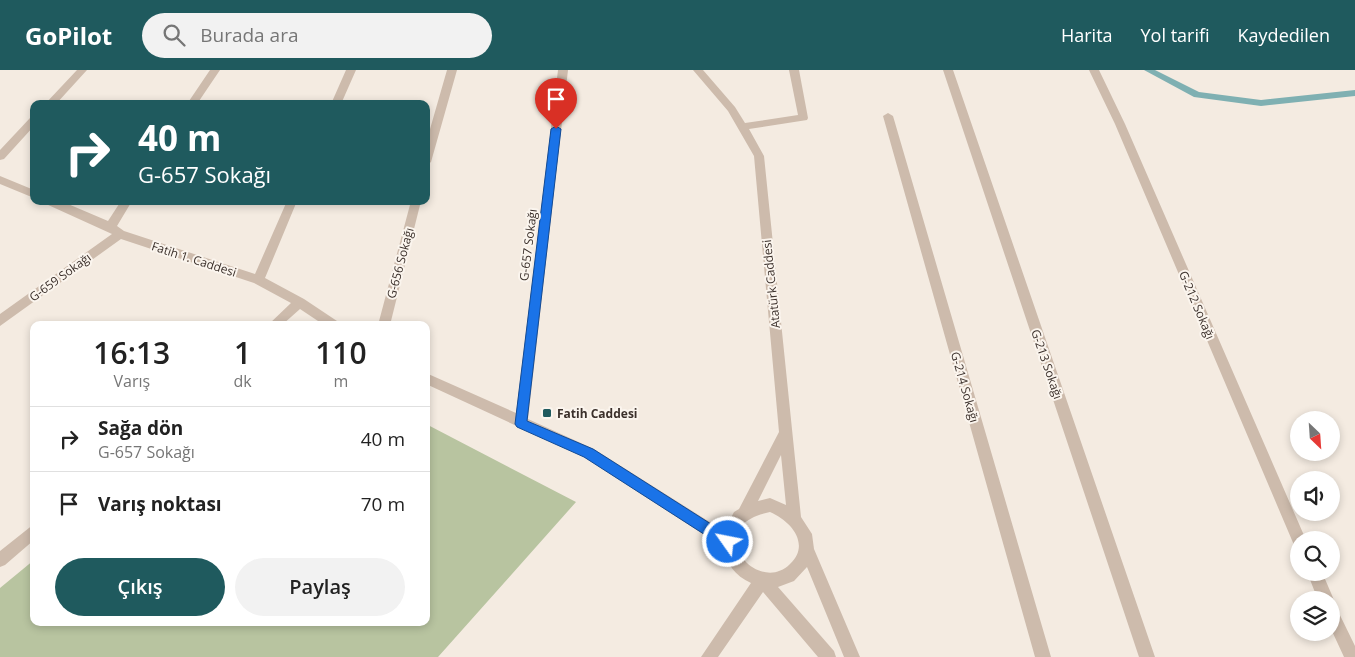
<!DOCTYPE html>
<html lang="tr">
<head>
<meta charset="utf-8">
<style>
  body { margin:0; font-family:"Open Sans",sans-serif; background:#f2f2f2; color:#222; height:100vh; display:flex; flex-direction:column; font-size:19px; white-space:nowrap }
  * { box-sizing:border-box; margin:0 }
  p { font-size:16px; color:#767676 }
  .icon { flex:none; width:28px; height:28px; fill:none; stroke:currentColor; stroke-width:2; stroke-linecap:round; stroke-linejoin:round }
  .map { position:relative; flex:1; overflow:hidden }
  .drawer { position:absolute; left:30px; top:251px; width:400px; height:305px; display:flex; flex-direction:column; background:#fff; border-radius:10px; box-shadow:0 2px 8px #0003 }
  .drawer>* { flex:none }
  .top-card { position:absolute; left:30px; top:30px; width:400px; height:105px; border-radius:10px; box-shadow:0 2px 8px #0003; background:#1f5a5e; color:#fff; overflow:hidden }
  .needle { width:32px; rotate:155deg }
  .controls { position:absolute; left:1290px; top:341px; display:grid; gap:10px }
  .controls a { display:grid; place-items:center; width:50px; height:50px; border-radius:50%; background:#fff; box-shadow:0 2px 8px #0003; font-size:25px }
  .pin { position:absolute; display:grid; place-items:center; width:42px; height:42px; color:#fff; margin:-51px -21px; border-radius:50% 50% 50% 0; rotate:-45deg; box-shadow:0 0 5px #0007 }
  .pin .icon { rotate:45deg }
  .me { position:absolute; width:55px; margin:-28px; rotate:303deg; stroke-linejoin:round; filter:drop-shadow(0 0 4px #0008) }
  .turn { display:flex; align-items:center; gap:18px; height:105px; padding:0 25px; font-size:22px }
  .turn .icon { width:65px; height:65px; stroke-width:2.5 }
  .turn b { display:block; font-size:35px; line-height:42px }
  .eta { display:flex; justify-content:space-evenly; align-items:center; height:85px; text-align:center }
  .eta b { font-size:30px; font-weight:600; line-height:35px }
  .button { display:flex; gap:10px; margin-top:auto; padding:10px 25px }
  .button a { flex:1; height:58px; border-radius:30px; background:#1f5a5e; color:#fff; font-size:20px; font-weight:600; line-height:58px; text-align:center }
  .button a+a { background:#f2f2f2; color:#222 }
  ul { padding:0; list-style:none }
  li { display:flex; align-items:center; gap:15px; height:65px; padding:0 25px; border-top:1px solid #e0e0e0 }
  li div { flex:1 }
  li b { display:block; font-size:19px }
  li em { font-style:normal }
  header { display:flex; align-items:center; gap:30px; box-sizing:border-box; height:70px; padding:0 25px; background:#1f5a5e; color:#fff }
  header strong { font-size:24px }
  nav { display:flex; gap:28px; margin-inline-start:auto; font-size:18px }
  .search { width:350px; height:45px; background:#f2f2f2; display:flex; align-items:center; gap:12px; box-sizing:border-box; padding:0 18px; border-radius:28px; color:#767676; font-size:19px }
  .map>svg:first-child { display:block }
</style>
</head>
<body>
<header>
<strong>GoPilot</strong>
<div class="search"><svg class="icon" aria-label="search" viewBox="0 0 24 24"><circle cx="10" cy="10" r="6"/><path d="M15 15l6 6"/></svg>Burada ara</div>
<nav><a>Harita</a><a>Yol tarifi</a><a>Kaydedilen</a></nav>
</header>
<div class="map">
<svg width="1355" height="587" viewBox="0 0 1355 587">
  <rect width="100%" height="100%" fill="#f4ebe1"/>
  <path fill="#b8c4a0" d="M 426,354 L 576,432 L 438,587 L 0,587 L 0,518 L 34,490 L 34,552 L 426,552 Z"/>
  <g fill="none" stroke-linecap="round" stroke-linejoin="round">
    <path fill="#7fb0b2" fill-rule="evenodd" d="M 1144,0 L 1155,0 L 1199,22 L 1261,30 L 1355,20 L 1355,26 L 1261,36 L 1194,27 Z"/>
    <path fill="#cdbbac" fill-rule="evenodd" d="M 77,0 L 87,0 L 56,34 L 45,34 Z
      M 210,0 L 220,0 L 197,34 L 187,34 Z
      M 346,0 L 356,0 L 341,34 L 331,34 Z
      M 447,0 L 457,0 L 431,92 L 426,96 L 426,73 Z
      M 558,0 L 568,0 L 528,349 L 594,379 L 724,461 L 734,442 L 739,439 L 779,362 L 754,86 L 728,41 L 693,0 L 703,0 L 735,37 L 745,53 L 798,45 L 789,0 L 799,0 L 808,48 L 807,50 L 749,59 L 764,86 L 801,447 L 812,464 L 814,479 L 860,587 L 844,587 L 807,497 L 794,511 L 778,517 L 834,581 L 836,587 L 818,587 L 763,522 L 718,587 L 701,587 L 751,513 C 735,506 726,493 723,477 L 584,387 L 426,314 L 426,303 L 516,343 ZM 781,385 L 786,435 L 770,428 L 758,431 ZM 770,442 C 791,451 811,474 790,494 C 757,527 699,456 770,442 Z
      M 943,0 L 953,0 L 1155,587 L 1139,587 Z
      M 1089,0 L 1099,0 L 1125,54 L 1306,470 L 1299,470 L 1299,477 L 1294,475 L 1115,54 Z
      M 888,43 L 893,46 L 1051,587 L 1035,587 L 883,46 Z
      M 34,47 L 34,56 L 4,89 L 0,90 L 0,80 L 30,48 Z
      M 0,106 L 34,120 L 34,128 L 0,114 Z
      M 45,131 L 61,131 L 108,151 L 121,131 L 132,131 L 117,156 L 124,161 L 255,204 L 287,131 L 297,131 L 265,208 L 304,229 L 337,251 L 339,255 L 324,255 L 300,239 L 282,255 L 268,255 L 291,233 L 254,213 L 121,169 L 0,256 L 0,244 L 112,164 L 46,134 Z
      M 411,131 L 421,131 L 390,255 L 378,255 Z
      M 34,454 L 34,470 L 5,495 L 0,497 L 0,481 Z
      M 1307,502 L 1322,502 L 1334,530 L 1332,535 L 1336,537 L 1355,576 L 1355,587 L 1344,587 L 1331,559 L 1331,530 L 1318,530 Z"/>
  </g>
  <path fill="#1a73e8" stroke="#114b97" d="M 556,56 L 561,59 L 527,351 L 593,379 L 733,468 L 735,472 L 733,477 L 728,479 L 724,477 L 584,387 L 517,357 L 515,354 L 551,59 Z"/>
  <rect fill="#1f5a5e" stroke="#fbf5ee" stroke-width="2" x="542" y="338" width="10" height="10" rx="2.5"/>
  <g text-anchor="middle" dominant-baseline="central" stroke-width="4" stroke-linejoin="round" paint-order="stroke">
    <g font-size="12" fill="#3b302b" stroke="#fbf5ee">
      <text transform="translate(528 175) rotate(-83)">G-657 Sokağı</text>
      <text transform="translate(194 189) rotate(18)">Fatih 1. Caddesi</text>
      <text transform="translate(400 193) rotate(-75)">G-656 Sokağı</text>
      <text transform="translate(60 207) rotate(-36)">G-659 Sokağı</text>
      <text transform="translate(771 214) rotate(-96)">Atatürk Caddesi</text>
      <text transform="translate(1197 235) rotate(67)">G-212 Sokağı</text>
      <text transform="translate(1047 294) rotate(71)">G-213 Sokağı</text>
      <text transform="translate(965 317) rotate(74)">G-214 Sokağı</text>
    </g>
    <g font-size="12" font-weight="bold" fill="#3b302b" stroke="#fbf5ee" text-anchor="start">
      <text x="557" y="343">Fatih Caddesi</text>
    </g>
  </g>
</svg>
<div class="controls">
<a><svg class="needle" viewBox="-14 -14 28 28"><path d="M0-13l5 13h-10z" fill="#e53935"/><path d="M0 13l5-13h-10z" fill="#767676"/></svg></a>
<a><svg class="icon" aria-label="sound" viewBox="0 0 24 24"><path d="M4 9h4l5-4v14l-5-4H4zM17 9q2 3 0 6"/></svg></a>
<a><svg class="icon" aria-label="search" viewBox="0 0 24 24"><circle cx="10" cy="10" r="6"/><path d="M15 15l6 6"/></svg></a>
<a><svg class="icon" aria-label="layers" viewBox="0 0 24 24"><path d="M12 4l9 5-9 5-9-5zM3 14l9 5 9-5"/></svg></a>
</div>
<div class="pin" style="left:556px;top:59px;background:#d93025"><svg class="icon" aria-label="arrive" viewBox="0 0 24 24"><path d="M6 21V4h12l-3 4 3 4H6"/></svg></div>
<svg class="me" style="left:728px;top:472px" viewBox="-20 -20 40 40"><circle r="17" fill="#1a73e8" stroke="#fff" stroke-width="3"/><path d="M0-11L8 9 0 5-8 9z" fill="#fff"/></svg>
<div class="top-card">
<div class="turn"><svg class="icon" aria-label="right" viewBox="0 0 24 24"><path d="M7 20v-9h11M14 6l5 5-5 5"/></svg><div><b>40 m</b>G-657 Sokağı</div></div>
</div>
<section class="drawer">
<div class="eta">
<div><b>16:13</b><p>Varış</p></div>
<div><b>1</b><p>dk</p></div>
<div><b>110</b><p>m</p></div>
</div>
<ul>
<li><svg class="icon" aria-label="right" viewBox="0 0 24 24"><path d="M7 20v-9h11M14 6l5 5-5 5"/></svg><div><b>Sağa dön</b><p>G-657 Sokağı</p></div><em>40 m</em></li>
<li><svg class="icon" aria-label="arrive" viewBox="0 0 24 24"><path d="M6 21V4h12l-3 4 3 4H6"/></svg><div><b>Varış noktası</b></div><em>70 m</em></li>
</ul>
<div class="button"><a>Çıkış</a><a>Paylaş</a></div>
</section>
</div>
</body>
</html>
